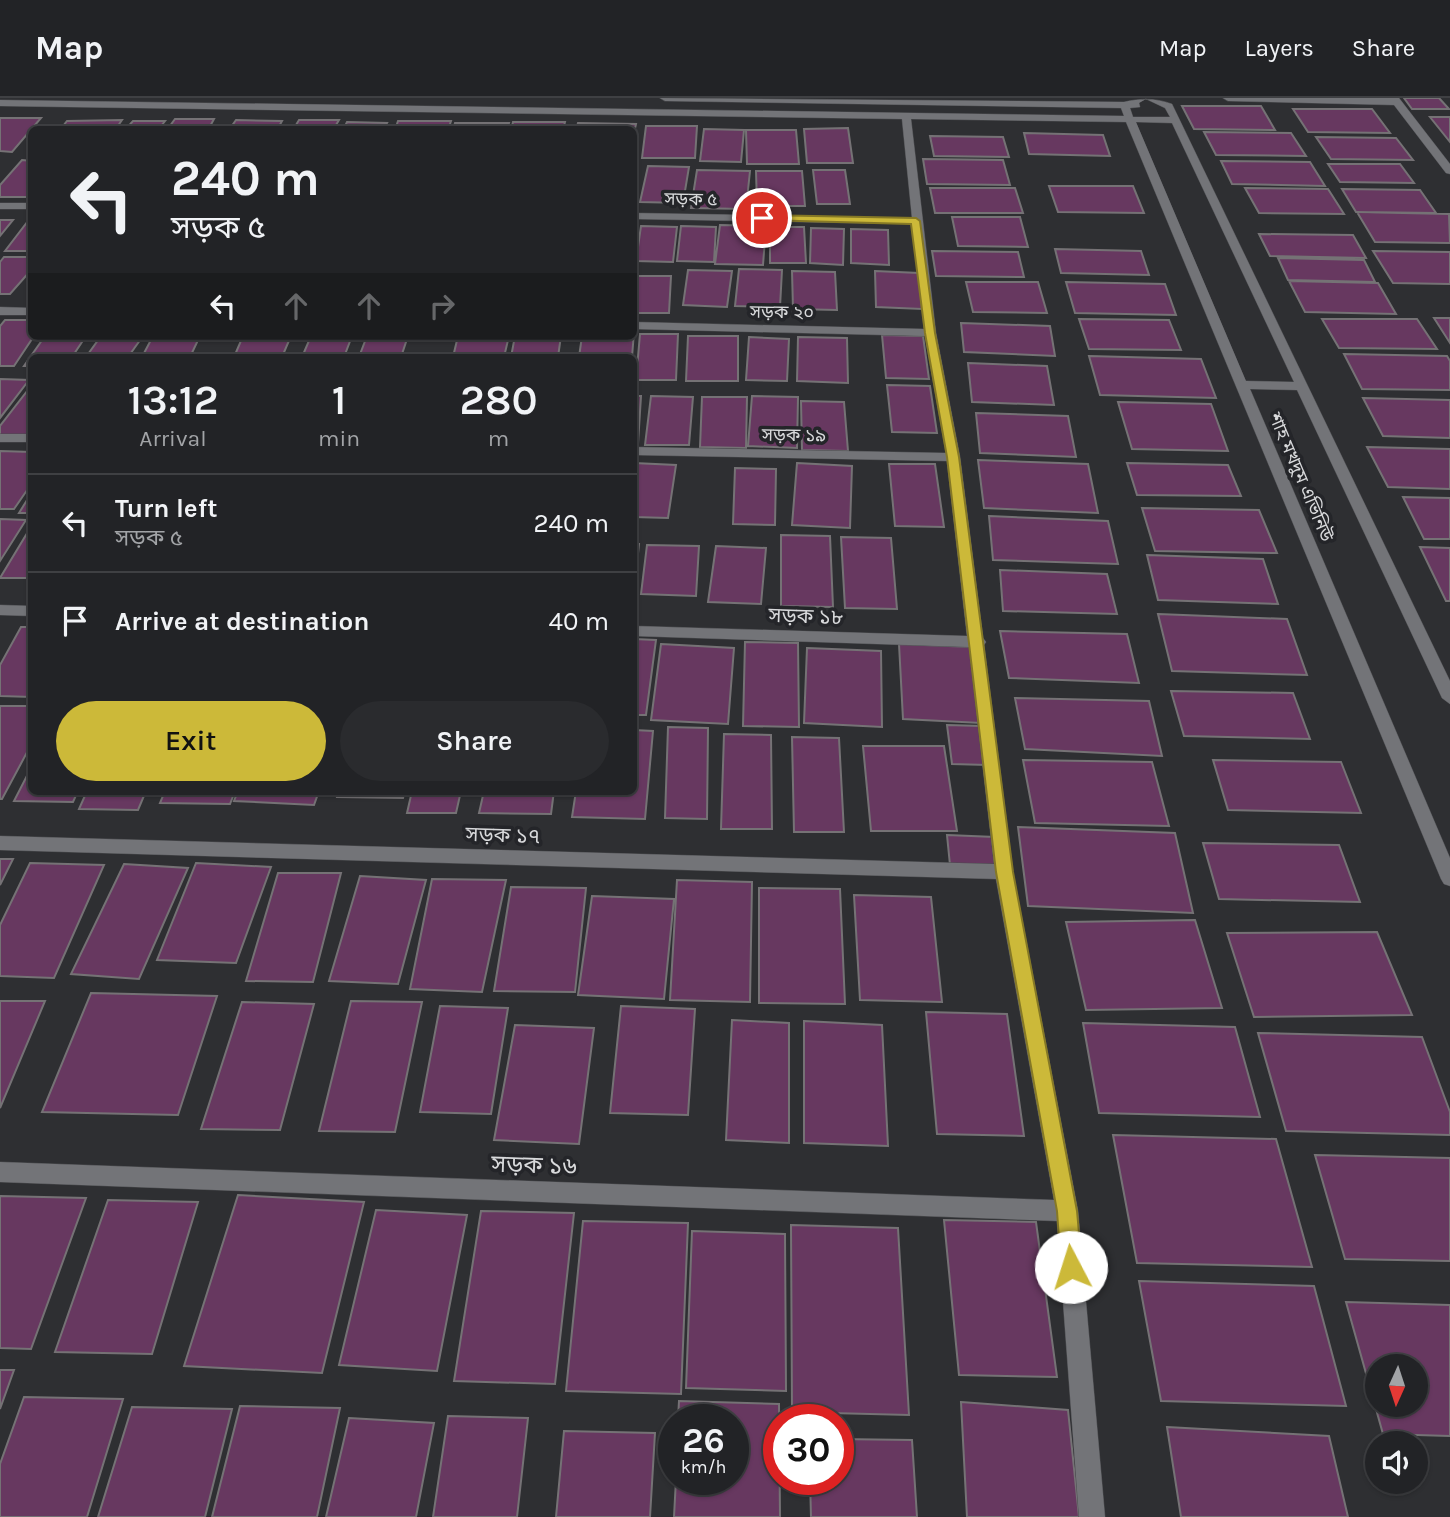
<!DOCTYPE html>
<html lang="en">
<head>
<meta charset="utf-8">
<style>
  body { margin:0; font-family:Karla,"Noto Sans Bengali",sans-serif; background:#2a2b2e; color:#f1f3f6; height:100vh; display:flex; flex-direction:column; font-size:26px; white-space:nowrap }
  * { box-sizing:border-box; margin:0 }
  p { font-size:23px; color:#a2a4a7 }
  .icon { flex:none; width:38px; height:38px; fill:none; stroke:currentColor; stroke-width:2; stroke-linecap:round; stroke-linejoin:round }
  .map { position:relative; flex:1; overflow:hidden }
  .sheet { position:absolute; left:28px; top:256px; width:609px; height:441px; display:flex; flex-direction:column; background:#222326; border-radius:10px; box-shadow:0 2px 5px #0004,0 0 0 2px #3f4043 }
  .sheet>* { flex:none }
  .guide { position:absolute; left:28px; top:28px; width:609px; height:214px; border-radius:10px; box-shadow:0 2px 5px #0004,0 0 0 2px #3f4043; background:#222326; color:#f1f3f6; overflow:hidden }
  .needle { width:46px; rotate:183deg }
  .tools { position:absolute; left:1365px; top:1256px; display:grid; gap:14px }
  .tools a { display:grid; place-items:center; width:63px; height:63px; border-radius:50%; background:#222326; box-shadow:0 2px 5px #0004,0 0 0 2px #3f4043; font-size:35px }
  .speed { position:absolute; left:658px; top:1306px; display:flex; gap:14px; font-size:35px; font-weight:700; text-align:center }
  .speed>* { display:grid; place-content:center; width:91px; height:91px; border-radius:50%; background:#222326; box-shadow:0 2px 5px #0004,0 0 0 2px #3f4043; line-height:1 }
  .speed small { font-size:18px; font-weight:400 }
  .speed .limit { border:10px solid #d22; background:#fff; color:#111 }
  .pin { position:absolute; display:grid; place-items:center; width:60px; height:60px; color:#fff; margin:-30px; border:4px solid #fff; border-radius:50%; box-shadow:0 2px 7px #0007 }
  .me { position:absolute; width:77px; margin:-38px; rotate:355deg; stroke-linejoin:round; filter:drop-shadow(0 0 5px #0008) }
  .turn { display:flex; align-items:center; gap:24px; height:147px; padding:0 28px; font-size:32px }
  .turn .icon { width:91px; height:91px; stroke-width:2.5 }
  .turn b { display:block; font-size:49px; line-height:60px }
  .lanes { display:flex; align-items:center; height:66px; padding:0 28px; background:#0003; justify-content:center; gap:35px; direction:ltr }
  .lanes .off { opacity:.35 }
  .eta { display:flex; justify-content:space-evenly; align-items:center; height:119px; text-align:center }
  .eta b { font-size:42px; font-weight:600; line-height:49px }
  .cta { display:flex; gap:14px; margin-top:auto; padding:14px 28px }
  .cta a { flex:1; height:80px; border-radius:42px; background:#ccb939; color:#111; font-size:28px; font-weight:600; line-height:80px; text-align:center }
  .cta a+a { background:#2a2b2e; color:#f1f3f6 }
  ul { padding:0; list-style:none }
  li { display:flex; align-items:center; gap:21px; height:98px; padding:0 28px; border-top:2px solid #3f4043 }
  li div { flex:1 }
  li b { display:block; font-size:26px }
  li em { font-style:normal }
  header { display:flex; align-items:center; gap:42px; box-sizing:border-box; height:98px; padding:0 35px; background:#222326; border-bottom:2px solid #3f4043 }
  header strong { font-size:33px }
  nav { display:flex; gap:38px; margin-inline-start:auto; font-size:24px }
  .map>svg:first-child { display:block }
</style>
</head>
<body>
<header>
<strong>Map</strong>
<nav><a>Map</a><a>Layers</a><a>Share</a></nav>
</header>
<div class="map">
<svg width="1450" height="1419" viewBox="0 0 1450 1419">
  <rect width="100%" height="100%" fill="#2e2f32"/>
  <path fill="#673860" stroke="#757275" stroke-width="2" fill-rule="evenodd" d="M 1404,0 L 1439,0 L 1449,11 L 1412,11 Z
    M 1182,8 L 1261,8 L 1275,32 L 1194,31 Z
    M 1293,11 L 1372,11 L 1390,35 L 1308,34 Z
    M 1430,19 L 1450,19 L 1450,44 Z
    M 0,20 L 41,20 L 12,54 L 0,53 Z
    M 175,21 L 214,21 L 208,32 L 167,32 Z
    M 122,22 L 115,32 L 60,32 L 67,23 Z
    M 236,22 L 282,23 L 277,32 L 229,32 Z
    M 299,22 L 339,22 L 333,32 L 293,32 Z
    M 133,23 L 165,23 L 158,32 L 125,32 Z
    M 398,23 L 451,23 L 448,32 L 395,32 Z
    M 347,24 L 387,25 L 383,32 L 343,32 Z
    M 513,24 L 565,24 L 563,32 L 511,32 Z
    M 455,25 L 509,25 L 507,32 L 453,32 Z
    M 578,25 L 636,26 L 634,35 L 634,32 L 576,32 Z
    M 646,28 L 697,28 L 695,60 L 642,60 Z
    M 848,30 L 853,65 L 807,65 L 804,31 Z
    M 704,31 L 744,32 L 741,64 L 700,63 Z
    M 746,32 L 796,32 L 799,66 L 747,66 Z
    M 1204,34 L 1291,35 L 1306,58 L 1216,57 Z
    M 1024,35 L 1103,37 L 1110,58 L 1029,56 Z
    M 930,38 L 1003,39 L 1009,59 L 934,58 Z
    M 1316,39 L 1396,40 L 1413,62 L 1331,61 Z
    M 923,61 L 1003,62 L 1010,87 L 927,86 Z
    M 22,62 L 32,63 L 32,99 L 0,99 L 0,87 Z
    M 1221,63 L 1310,64 L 1325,88 L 1232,86 Z
    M 1328,66 L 1400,66 L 1414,85 L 1340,84 Z
    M 648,68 L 689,69 L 683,105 L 640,104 Z
    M 697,72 L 750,73 L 746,111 L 691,110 Z
    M 813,72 L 845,72 L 850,106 L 817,106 Z
    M 756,73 L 802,73 L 805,108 L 757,108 Z
    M 1049,88 L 1133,88 L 1144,115 L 1058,114 Z
    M 930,90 L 1015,90 L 1023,115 L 935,115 Z
    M 1245,90 L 1328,91 L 1344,116 L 1259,115 Z
    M 1342,91 L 1420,92 L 1436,115 L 1356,114 Z
    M 1357,114 L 1449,116 L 1450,145 L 1375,144 Z
    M 952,119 L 1020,119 L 1028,149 L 958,148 Z
    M 0,122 L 13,122 L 0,138 Z
    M 28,123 L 32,123 L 32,153 L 5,153 Z
    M 720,127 L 766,128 L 763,167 L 715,166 Z
    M 641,128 L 677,129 L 673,164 L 636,163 Z
    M 681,128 L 716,129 L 714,164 L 677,163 Z
    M 770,129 L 804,129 L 806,165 L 770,165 Z
    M 811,130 L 844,131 L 843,167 L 810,165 Z
    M 851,131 L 888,132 L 889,167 L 851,165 Z
    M 1259,136 L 1353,137 L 1366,160 L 1270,158 Z
    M 1055,151 L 1141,153 L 1149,177 L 1061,175 Z
    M 932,153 L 1018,154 L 1024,179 L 936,178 Z
    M 1373,153 L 1450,154 L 1450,186 L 1393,185 Z
    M 4,159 L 32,159 L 32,171 L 10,196 L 0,196 L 0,164 Z
    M 1278,160 L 1364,162 L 1375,184 L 1288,182 Z
    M 739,171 L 782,172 L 780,209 L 735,208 Z
    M 688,172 L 732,173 L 727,209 L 683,207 Z
    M 792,173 L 835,174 L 837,212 L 793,211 Z
    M 875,173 L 919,175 L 922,211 L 876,209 Z
    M 634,178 L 671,178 L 669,215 L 634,215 Z
    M 1289,183 L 1378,185 L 1396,216 L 1305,214 Z
    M 966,184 L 1038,184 L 1047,215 L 973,214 Z
    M 1066,184 L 1165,186 L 1176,217 L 1075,215 Z
    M 1434,220 L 1450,220 L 1450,245 Z
    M 1079,221 L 1169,222 L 1181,252 L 1089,251 Z
    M 1322,221 L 1417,221 L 1437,251 L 1339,250 Z
    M 5,222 L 32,222 L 32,238 L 34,238 L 14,268 L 0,268 L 0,228 Z
    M 961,225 L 1050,228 L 1055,258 L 964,254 Z
    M 634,234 L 632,259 L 579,259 L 582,238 L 634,238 Z
    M 640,236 L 678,236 L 676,282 L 636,282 Z
    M 882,237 L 923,238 L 929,281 L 886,280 Z
    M 45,238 L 86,238 L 72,259 L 32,259 L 32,268 L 24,268 Z
    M 101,238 L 143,238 L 128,259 L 86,259 Z
    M 153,238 L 200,238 L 190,259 L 142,259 Z
    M 243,238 L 291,238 L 282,259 L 234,259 Z
    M 311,238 L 352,238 L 344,259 L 302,259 Z
    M 367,238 L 408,238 L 401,259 L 359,259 Z
    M 458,238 L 509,238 L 504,259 L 453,259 Z
    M 515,238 L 561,238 L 558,259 L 511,259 Z
    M 688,238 L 738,238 L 738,283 L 686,283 Z
    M 749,239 L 789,241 L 787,283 L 746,282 Z
    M 798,239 L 847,240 L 848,285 L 797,283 Z
    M 1344,256 L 1447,258 L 1450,263 L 1450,292 L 1362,291 Z
    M 1089,258 L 1201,261 L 1216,300 L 1100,297 Z
    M 968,265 L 1047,268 L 1054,307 L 972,304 Z
    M 0,281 L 29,282 L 0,320 Z
    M 887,287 L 930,288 L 937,335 L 892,334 Z
    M 31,288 L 32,338 L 0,337 L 0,328 Z
    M 634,298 L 641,298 L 638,346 L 634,346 Z
    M 651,298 L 693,299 L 689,347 L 645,347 Z
    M 752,298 L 798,299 L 797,350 L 748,348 Z
    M 702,299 L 747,299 L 746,350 L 700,349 Z
    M 1363,300 L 1450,302 L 1450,340 L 1383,338 Z
    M 801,303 L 844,304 L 848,353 L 802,352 Z
    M 1118,304 L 1211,306 L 1228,353 L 1132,351 Z
    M 976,315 L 1068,318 L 1076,359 L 980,355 Z
    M 1367,349 L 1450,351 L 1450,391 L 1388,389 Z
    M 0,353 L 32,354 L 32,385 L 14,411 L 0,411 Z
    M 978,362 L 1088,366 L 1098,415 L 984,410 Z
    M 634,365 L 676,367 L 668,420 L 634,419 Z
    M 797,365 L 852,368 L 850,430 L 792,427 Z
    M 1127,365 L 1228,367 L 1241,398 L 1137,397 Z
    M 889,366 L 935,366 L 944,429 L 895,428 Z
    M 735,370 L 776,371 L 775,427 L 733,426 Z
    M 32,394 L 32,415 L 19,415 Z
    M 1403,399 L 1450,400 L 1450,441 L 1424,441 Z
    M 1142,410 L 1259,412 L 1277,455 L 1155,453 Z
    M 989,418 L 1108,423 L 1118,466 L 993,462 Z
    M 0,421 L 26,422 L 0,463 Z
    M 29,432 L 32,432 L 32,480 L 0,480 Z
    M 781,437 L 830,438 L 833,509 L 781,508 Z
    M 841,439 L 891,440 L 897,511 L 845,510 Z
    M 634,446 L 639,446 L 634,494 Z
    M 647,447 L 699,448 L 696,498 L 641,496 Z
    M 716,448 L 766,450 L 761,506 L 708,504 Z
    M 1420,449 L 1450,450 L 1450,503 L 1446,503 Z
    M 1147,457 L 1263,461 L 1278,506 L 1158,502 Z
    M 1000,472 L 1107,476 L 1117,516 L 1003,513 Z
    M 1158,516 L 1287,521 L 1307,577 L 1172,573 Z
    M 21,529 L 32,529 L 32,599 L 0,598 L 0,567 Z
    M 1000,533 L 1127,536 L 1139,585 L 1009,580 Z
    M 634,541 L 656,542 L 646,617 L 634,617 Z
    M 745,544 L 798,545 L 799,629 L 743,628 Z
    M 661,546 L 734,550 L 728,626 L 651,622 Z
    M 899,546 L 973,549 L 981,625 L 903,621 Z
    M 807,550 L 881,553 L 882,629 L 804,625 Z
    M 1171,593 L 1293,595 L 1310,641 L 1184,638 Z
    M 1015,600 L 1149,603 L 1162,658 L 1025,651 Z
    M 0,608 L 32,608 L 32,645 L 2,701 L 0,701 Z
    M 947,627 L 982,628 L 987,667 L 952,666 Z
    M 668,629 L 708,630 L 707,721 L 665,720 Z
    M 634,632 L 653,633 L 645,721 L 572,719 L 576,693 L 634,693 Z
    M 724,636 L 771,637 L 772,731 L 721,731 Z
    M 792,639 L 839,640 L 844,734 L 794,734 Z
    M 863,648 L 944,648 L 957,733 L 871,733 Z
    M 1023,662 L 1152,664 L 1169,728 L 1035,725 Z
    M 1213,662 L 1341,664 L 1361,715 L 1228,712 Z
    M 32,668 L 32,693 L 78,693 L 73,704 L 14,703 Z
    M 87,693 L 146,693 L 138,712 L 79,711 Z
    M 165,693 L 235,693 L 230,706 L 160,705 Z
    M 238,693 L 319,693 L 314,707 L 234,703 Z
    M 338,693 L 405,693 L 403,700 L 337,699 Z
    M 412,693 L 461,693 L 456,715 L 407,715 Z
    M 484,693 L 554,693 L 551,716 L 479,715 Z
    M 1018,729 L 1175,735 L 1193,815 L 1028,808 Z
    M 947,737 L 995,739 L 999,769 L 950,767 Z
    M 1203,745 L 1339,747 L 1360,804 L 1219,801 Z
    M 0,761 L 13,761 L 0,787 Z
    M 30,765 L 104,767 L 54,880 L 0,878 L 0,827 Z
    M 196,765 L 271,769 L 236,865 L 157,862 Z
    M 124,766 L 188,770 L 139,881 L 71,876 Z
    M 278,775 L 341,775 L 313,884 L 246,883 Z
    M 360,778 L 426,782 L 398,886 L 329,883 Z
    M 432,781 L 506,782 L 482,894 L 410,891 Z
    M 677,782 L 752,784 L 750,904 L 670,902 Z
    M 511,789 L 586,790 L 575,894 L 494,893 Z
    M 759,790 L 840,791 L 845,906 L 759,905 Z
    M 854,797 L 931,799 L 942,904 L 860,902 Z
    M 592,798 L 674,801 L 664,901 L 578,897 Z
    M 1195,822 L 1222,910 L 1086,912 L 1066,824 Z
    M 1377,834 L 1412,917 L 1254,919 L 1227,835 Z
    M 91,895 L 217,898 L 178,1017 L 42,1014 Z
    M 0,903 L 45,903 L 0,1010 Z
    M 351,903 L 422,904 L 395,1034 L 319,1033 Z
    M 242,904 L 314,906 L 280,1032 L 201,1031 Z
    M 440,908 L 508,910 L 491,1016 L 420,1014 Z
    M 621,908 L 695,911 L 688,1017 L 610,1015 Z
    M 926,914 L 1007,916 L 1024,1038 L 937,1036 Z
    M 732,922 L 789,925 L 789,1045 L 726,1042 Z
    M 804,923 L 882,927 L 888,1048 L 804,1045 Z
    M 1083,925 L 1235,929 L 1260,1019 L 1099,1015 Z
    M 515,927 L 594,930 L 579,1046 L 494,1042 Z
    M 1258,935 L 1422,939 L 1450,1014 L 1450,1037 L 1286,1033 Z
    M 1113,1037 L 1276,1041 L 1312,1169 L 1137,1165 Z
    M 1315,1057 L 1450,1060 L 1450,1163 L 1345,1161 Z
    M 238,1097 L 364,1104 L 322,1275 L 184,1268 Z
    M 0,1098 L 86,1100 L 31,1251 L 0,1250 Z
    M 108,1102 L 198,1104 L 152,1256 L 55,1254 Z
    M 376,1112 L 467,1117 L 437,1273 L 339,1267 Z
    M 481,1113 L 574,1115 L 555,1286 L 454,1283 Z
    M 944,1122 L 1036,1124 L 1057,1279 L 959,1277 Z
    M 583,1123 L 688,1125 L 681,1296 L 566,1293 Z
    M 791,1127 L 898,1130 L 909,1317 L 792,1314 Z
    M 692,1133 L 785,1136 L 786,1293 L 686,1290 Z
    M 1139,1183 L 1314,1188 L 1346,1308 L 1161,1303 Z
    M 1346,1204 L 1450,1207 L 1450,1338 L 1383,1336 ZM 1377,1269 L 1416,1269 L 1416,1307 L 1377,1307 Z
    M 0,1272 L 14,1272 L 0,1311 Z
    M 24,1299 L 123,1301 L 87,1419 L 0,1419 L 0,1366 Z
    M 679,1303 L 779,1306 L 780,1419 L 674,1419 L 676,1381 L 733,1381 L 733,1321 L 678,1321 Z
    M 961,1304 L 1068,1312 L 1079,1419 L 967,1419 Z
    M 240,1308 L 340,1310 L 317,1419 L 212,1419 Z
    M 132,1309 L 232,1311 L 205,1419 L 98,1419 Z
    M 448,1318 L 528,1320 L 517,1419 L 433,1419 Z
    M 349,1320 L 434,1325 L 416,1419 L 326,1419 Z
    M 1167,1329 L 1329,1338 L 1348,1419 L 1181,1419 Z
    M 564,1333 L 655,1335 L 650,1419 L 556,1419 Z
    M 838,1341 L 912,1342 L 917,1419 L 811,1419 L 810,1381 L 838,1381 Z"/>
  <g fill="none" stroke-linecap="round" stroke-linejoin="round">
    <g stroke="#4c4d50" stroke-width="1">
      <path id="minor" d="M 660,0 L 1124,4 C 1141,0 1156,0 1172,6 L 1450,583 L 1450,606 L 1442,600 L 1297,292 L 1250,291 L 1450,760 L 1450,788 L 1444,786 L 1441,781 L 1126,24 L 911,21 L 936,235 L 960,359 L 983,540 L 986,544 L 984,547 L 1013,774 L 1078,1113 L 1105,1419 L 1079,1419 L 1057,1123 L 0,1084 L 0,1064 L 1054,1102 L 996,781 L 0,752 L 0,738 L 994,766 L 969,549 L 634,538 L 634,528 L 967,538 L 947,363 L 634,357 L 634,349 L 946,355 L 925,238 L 634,231 L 634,224 L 924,231 L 913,126 L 634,121 L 634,115 L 912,120 L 902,21 L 0,8 L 0,2 L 1124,18 L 1121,10 L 665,3 ZM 1146,1 L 1165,10 L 1170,19 L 1133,19 L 1130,10 L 1140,9 L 1139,5 ZM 1136,24 L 1172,25 L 1294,284 L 1246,283 Z
        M 1223,0 L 1399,0 L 1450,66 L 1450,76 L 1446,75 L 1394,7 L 1228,3 Z
        M 0,105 L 32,105 L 32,111 L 0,111 Z
        M 0,209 L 32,210 L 32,217 L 0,217 Z
        M 0,336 L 32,336 L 32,344 L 0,344 Z
        M 0,507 L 32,508 L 32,518 L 0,517 Z"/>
    </g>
    <use href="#minor" fill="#737478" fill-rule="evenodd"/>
  </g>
  <path fill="#ccb939" stroke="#857825" stroke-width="2" d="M 762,117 L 916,120 L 920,123 L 935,235 L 959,359 L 1013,774 L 1077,1113 L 1082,1169 L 1079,1176 L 1071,1179 L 1064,1176 L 1061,1169 L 1057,1113 L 996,774 L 947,359 L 925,235 L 911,126 L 758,122 L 758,118 Z"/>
  <g text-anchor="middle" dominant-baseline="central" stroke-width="7" stroke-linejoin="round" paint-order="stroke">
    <g font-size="18" fill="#d8d9db" stroke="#242529">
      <text transform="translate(691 101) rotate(1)">সড়ক ৫</text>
      <text transform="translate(782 214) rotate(1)">সড়ক ২০</text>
      <text transform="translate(794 337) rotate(1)">সড়ক ১৯</text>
      <text transform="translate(1301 379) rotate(67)">শাহ মখদুম এভিনিউ</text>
    </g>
    <g font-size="21" fill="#d8d9db" stroke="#242529">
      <text transform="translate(806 518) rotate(2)">সড়ক ১৮</text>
      <text transform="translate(503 737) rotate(2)">সড়ক ১৭</text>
    </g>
    <g font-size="24" fill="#d8d9db" stroke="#242529">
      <text transform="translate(534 1067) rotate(2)">সড়ক ১৬</text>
    </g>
  </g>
</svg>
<div class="tools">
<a><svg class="needle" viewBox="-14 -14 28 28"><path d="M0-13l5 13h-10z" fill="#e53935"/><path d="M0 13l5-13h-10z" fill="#a2a4a7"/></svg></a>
<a><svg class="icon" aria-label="sound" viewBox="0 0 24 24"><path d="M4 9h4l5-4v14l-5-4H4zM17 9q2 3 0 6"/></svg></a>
</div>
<div class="speed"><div>26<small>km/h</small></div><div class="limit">30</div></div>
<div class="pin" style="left:762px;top:120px;background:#d93025"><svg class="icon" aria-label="arrive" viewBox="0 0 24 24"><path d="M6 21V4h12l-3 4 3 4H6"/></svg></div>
<svg class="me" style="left:1071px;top:1169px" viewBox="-20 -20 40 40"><circle r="19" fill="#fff"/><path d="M0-13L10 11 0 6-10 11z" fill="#ccb939"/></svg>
<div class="guide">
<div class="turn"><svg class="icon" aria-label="left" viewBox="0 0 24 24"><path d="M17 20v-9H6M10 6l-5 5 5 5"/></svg><div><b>240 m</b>সড়ক ৫</div></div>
<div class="lanes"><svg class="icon" aria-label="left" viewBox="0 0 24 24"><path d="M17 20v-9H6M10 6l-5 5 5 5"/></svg><svg class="icon off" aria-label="ahead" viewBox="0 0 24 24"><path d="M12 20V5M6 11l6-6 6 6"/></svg><svg class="icon off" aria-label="ahead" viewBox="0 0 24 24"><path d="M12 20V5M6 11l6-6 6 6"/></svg><svg class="icon off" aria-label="right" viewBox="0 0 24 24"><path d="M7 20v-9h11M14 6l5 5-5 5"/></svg></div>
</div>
<section class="sheet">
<div class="eta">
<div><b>13:12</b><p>Arrival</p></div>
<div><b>1</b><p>min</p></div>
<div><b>280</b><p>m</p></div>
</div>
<ul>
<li><svg class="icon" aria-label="left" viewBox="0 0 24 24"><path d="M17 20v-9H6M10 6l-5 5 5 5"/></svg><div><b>Turn left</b><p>সড়ক ৫</p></div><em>240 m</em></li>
<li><svg class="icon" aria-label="arrive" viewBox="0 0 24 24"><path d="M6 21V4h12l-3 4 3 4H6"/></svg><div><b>Arrive at destination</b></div><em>40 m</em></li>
</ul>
<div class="cta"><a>Exit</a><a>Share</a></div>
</section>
</div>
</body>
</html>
